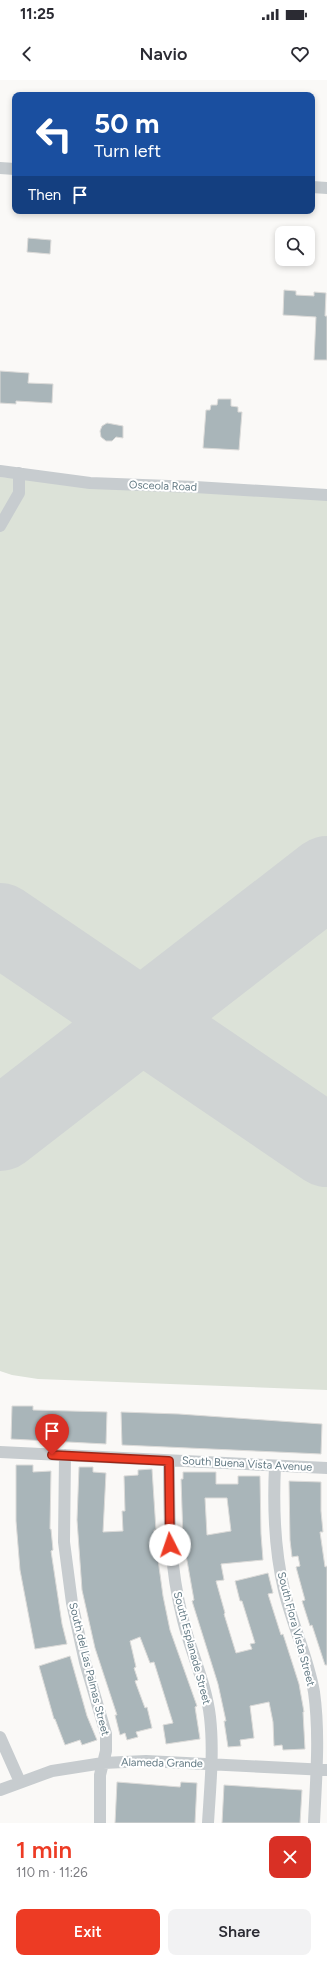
<!DOCTYPE html>
<html lang="en">
<head>
<meta charset="utf-8">
<style>
  body { margin:0; font-family:Figtree,sans-serif; background:#f2f2f3; color:#2b2b33; height:100vh; display:flex; flex-direction:column; font-size:15px; white-space:nowrap }
  * { box-sizing:border-box; margin:0 }
  p { font-size:13px; color:#7c7c81 }
  .icon { flex:none; width:22px; height:22px; fill:none; stroke:currentColor; stroke-width:2; stroke-linecap:round; stroke-linejoin:round }
  .map { position:relative; height:1743px; overflow:hidden }
  .panel { display:flex; flex-direction:column; background:#fff; flex:1 }
  .panel>* { flex:none }
  .hud { position:absolute; left:12px; top:12px; width:303px; height:122px; border-radius:8px; box-shadow:0 2px 6px #0003; background:#1a4fa0; color:#fff; overflow:hidden }
  .tools { position:absolute; left:275px; top:146px; display:grid; gap:8px }
  .tools a { display:grid; place-items:center; width:40px; height:40px; border-radius:8px; background:#fff; box-shadow:0 2px 6px #0003; font-size:20px }
  .pin { position:absolute; display:grid; place-items:center; width:34px; height:34px; color:#fff; margin:-41px -17px; border-radius:50% 50% 50% 0; rotate:-45deg; box-shadow:0 0 4px #0007 }
  .pin .icon { rotate:45deg }
  .me { position:absolute; width:44px; margin:-22px; rotate:356deg; stroke-linejoin:round; filter:drop-shadow(0 0 3px #0008) }
  .turn { display:flex; align-items:center; gap:14px; height:84px; padding:0 16px; font-size:18px }
  .turn .icon { width:52px; height:52px; stroke-width:2.5 }
  .turn b { display:block; font-size:28px; line-height:34px }
  .then { display:flex; align-items:center; height:38px; padding:0 16px; background:#0003; gap:8px; font-size:15px }
  .round { display:grid; place-items:center; flex:none; width:42px; height:42px; border-radius:8px; background:#f2f2f3 }
  .headline { display:flex; align-items:center; justify-content:space-between; height:68px; padding:0 16px }
  h1 { font-size:24px; font-weight:600; line-height:30px; color:#ed3b24 }
  .action { display:flex; gap:8px; margin-top:auto; padding:8px 16px }
  .action a { flex:1; height:46px; border-radius:8px; background:#ed3b24; color:#fff; font-size:16px; font-weight:600; line-height:46px; text-align:center }
  .action a+a { background:#f2f2f3; color:#2b2b33 }
  .status { display:flex; justify-content:space-between; align-items:center; height:28px; padding:0 20px; background:#fff; direction:ltr }
  .status svg { height:11px; fill:currentColor }
  header { display:flex; justify-content:space-between; align-items:center; height:52px; padding:0 16px; background:#fff; font-size:18px; font-weight:600 }
  .map>svg:first-child { display:block }
</style>
</head>
<body>
<div class="status"><b>11:25</b><svg viewBox="0 0 49 12"><path d="M0 12V9h3v3zM5 12V6h3v6zM10 12V3h3v9zM15 12V0h3v12zM26 1h20v11H26zM47 4h2v5h-2z"/></svg></div>
<header><svg class="icon" aria-label="back" viewBox="0 0 24 24"><path d="M15 5l-7 7 7 7"/></svg>Navio<svg class="icon" aria-label="heart" viewBox="0 0 24 24"><path d="M12 20l-8-8c-3-5 5-10 8-4 3-6 11-1 8 4z"/></svg></header>
<div class="map">
<svg width="327" height="1743" viewBox="0 0 327 1743">
  <rect width="100%" height="100%" fill="#faf9f7"/>
  <path fill="#dce2d8" d="M 0,397 L 327,418 L 327,1310 L 38,1299 L 12,1295 L 0,1291 Z"/>
  <g fill="none" stroke-linecap="round" stroke-linejoin="round">
    <path stroke="#d0d4d4" stroke-width="82" d="M 0,844 L 327,1066
      M 0,1050 L 327,797"/>
  </g>
  <path fill="#a9b5b9" stroke="#dcdbd9" fill-rule="evenodd" d="M 28,158 L 51,160 L 50,174 L 27,172 Z
    M 284,210 L 296,211 L 296,215 L 314,216 L 314,212 L 326,213 L 325,236 L 327,236 L 327,280 L 314,280 L 316,237 L 283,235 Z
    M 0,291 L 29,293 L 28,303 L 53,304 L 52,323 L 16,321 L 16,324 L 0,323 Z
    M 218,319 L 231,319 L 231,326 L 238,327 L 238,332 L 242,332 L 239,370 L 203,368 L 206,330 L 210,330 L 211,325 L 217,325 Z
    M 107,343 L 123,346 L 123,358 L 116,357 L 112,361 L 106,361 L 101,357 L 100,351 L 102,346 Z
    M 12,1326 L 33,1326 L 33,1330 L 107,1332 L 106,1364 L 11,1359 Z
    M 121,1332 L 179,1334 L 322,1344 L 321,1374 L 122,1365 Z
    M 16,1385 L 33,1385 L 33,1392 L 51,1391 L 50,1449 L 51,1449 L 53,1470 L 51,1471 L 62,1544 L 67,1564 L 35,1569 L 20,1490 L 16,1441 Z
    M 79,1387 L 93,1387 L 93,1392 L 106,1393 L 103,1452 L 123,1451 L 122,1431 L 125,1431 L 124,1396 L 138,1395 L 138,1390 L 152,1389 L 156,1450 L 154,1450 L 163,1516 L 170,1550 L 197,1626 L 195,1627 L 200,1659 L 166,1664 L 163,1645 L 173,1643 L 154,1582 L 150,1583 L 140,1557 L 130,1561 L 136,1587 L 134,1588 L 138,1600 L 135,1601 L 145,1628 L 147,1627 L 152,1648 L 136,1652 L 138,1657 L 127,1660 L 125,1653 L 120,1655 L 115,1635 L 117,1635 L 95,1568 L 82,1510 L 77,1440 Z
    M 183,1392 L 216,1392 L 216,1404 L 238,1404 L 238,1396 L 260,1396 L 261,1454 L 263,1480 L 221,1484 L 224,1500 L 216,1501 L 225,1533 L 224,1534 L 236,1573 L 252,1569 L 250,1564 L 255,1563 L 242,1521 L 240,1521 L 235,1501 L 268,1493 L 273,1513 L 268,1514 L 281,1555 L 283,1554 L 299,1604 L 304,1632 L 303,1632 L 305,1669 L 283,1670 L 282,1665 L 274,1666 L 273,1642 L 269,1622 L 250,1626 L 254,1658 L 240,1660 L 241,1666 L 228,1667 L 224,1641 L 226,1641 L 218,1604 L 192,1521 L 194,1520 L 183,1458 L 181,1399 L 183,1399 ZM 205,1418 L 227,1418 L 231,1451 L 207,1455 Z
    M 289,1401 L 321,1402 L 321,1431 L 323,1452 L 320,1452 L 325,1487 L 327,1486 L 327,1585 L 325,1585 L 312,1545 L 310,1546 L 302,1521 L 305,1520 L 296,1487 L 300,1486 L 298,1476 L 292,1477 L 290,1460 Z
    M 70,1576 L 87,1636 L 97,1660 L 82,1665 L 80,1660 L 65,1665 L 55,1639 L 54,1639 L 39,1586 Z
    M 117,1702 L 180,1707 L 181,1702 L 197,1703 L 195,1743 L 115,1743 Z
    M 224,1705 L 302,1710 L 300,1743 L 222,1743 Z"/>
  <g fill="none" stroke-linecap="round" stroke-linejoin="round">
    <path stroke="#c7cccf" stroke-width="12" d="M 0,88 L 15,89
      M 312,107 L 327,108
      M 0,391 L 90,403 L 195,407 L 327,415
      M 0,446 L 19,413 L 19,393
      M 0,1372 L 327,1388
      M 65,1375 L 64,1462 L 72,1523 L 85,1582 L 106,1654 L 106,1671 L 100,1695 L 100,1743
      M 169,1381 C 169,1437 169,1485 183,1540 C 191,1573 206,1603 210,1637 C 214,1672 210,1708 208,1743
      M 275,1386 C 273,1428 274,1468 284,1510 C 292,1544 308,1577 314,1612 C 320,1655 316,1699 314,1743
      M 0,1657 L 20,1702
      M 0,1710 L 52,1691 L 103,1683 L 146,1681 L 327,1690"/>
  </g>
  <g fill="none" stroke-linecap="round" stroke-linejoin="round">
    <g stroke="#9a2617" stroke-width="10">
      <path id="route" d="M 52,1375 L 169,1381 L 170,1465"/>
    </g>
    <use href="#route" stroke="#ed3b24" stroke-width="7"/>
  </g>
  <g text-anchor="middle" dominant-baseline="central" stroke-width="4" stroke-linejoin="round" paint-order="stroke">
    <g font-size="11" fill="#637a84" stroke="#fff">
      <text transform="translate(163 406) rotate(2)">Osceola Road</text>
      <text transform="translate(247 1384) rotate(3)">South Buena Vista Avenue</text>
      <text transform="translate(296 1549) rotate(75)">South Flora Vista Street</text>
      <text transform="translate(192 1568) rotate(75)">South Esplanade Street</text>
      <text transform="translate(89 1589) rotate(76)">South del Las Palmas Street</text>
      <text transform="translate(162 1683) rotate(1)">Alameda Grande</text>
    </g>
  </g>
</svg>
<div class="tools">
<a><svg class="icon" aria-label="search" viewBox="0 0 24 24"><circle cx="10" cy="10" r="6"/><path d="M15 15l6 6"/></svg></a>
</div>
<div class="pin" style="left:52px;top:1375px;background:#d93025"><svg class="icon" aria-label="arrive" viewBox="0 0 24 24"><path d="M6 21V4h12l-3 4 3 4H6"/></svg></div>
<svg class="me" style="left:170px;top:1465px" viewBox="-20 -20 40 40"><circle r="19" fill="#fff"/><path d="M0-13L10 11 0 6-10 11z" fill="#ed3b24"/></svg>
<div class="hud">
<div class="turn"><svg class="icon" aria-label="left" viewBox="0 0 24 24"><path d="M17 20v-9H6M10 6l-5 5 5 5"/></svg><div><b>50 m</b>Turn left</div></div>
<div class="then">Then<svg class="icon" aria-label="arrive" viewBox="0 0 24 24"><path d="M6 21V4h12l-3 4 3 4H6"/></svg></div>
</div>
</div>
<section class="panel">
<div class="headline"><div><h1>1 min</h1><p>110 m · 11:26</p></div><a class="round" style="background:#d93025;color:#fff"><svg class="icon" aria-label="close" viewBox="0 0 24 24"><path d="M6 6l12 12M18 6L6 18"/></svg></a></div>
<div class="action"><a>Exit</a><a>Share</a></div>
</section>
</body>
</html>
